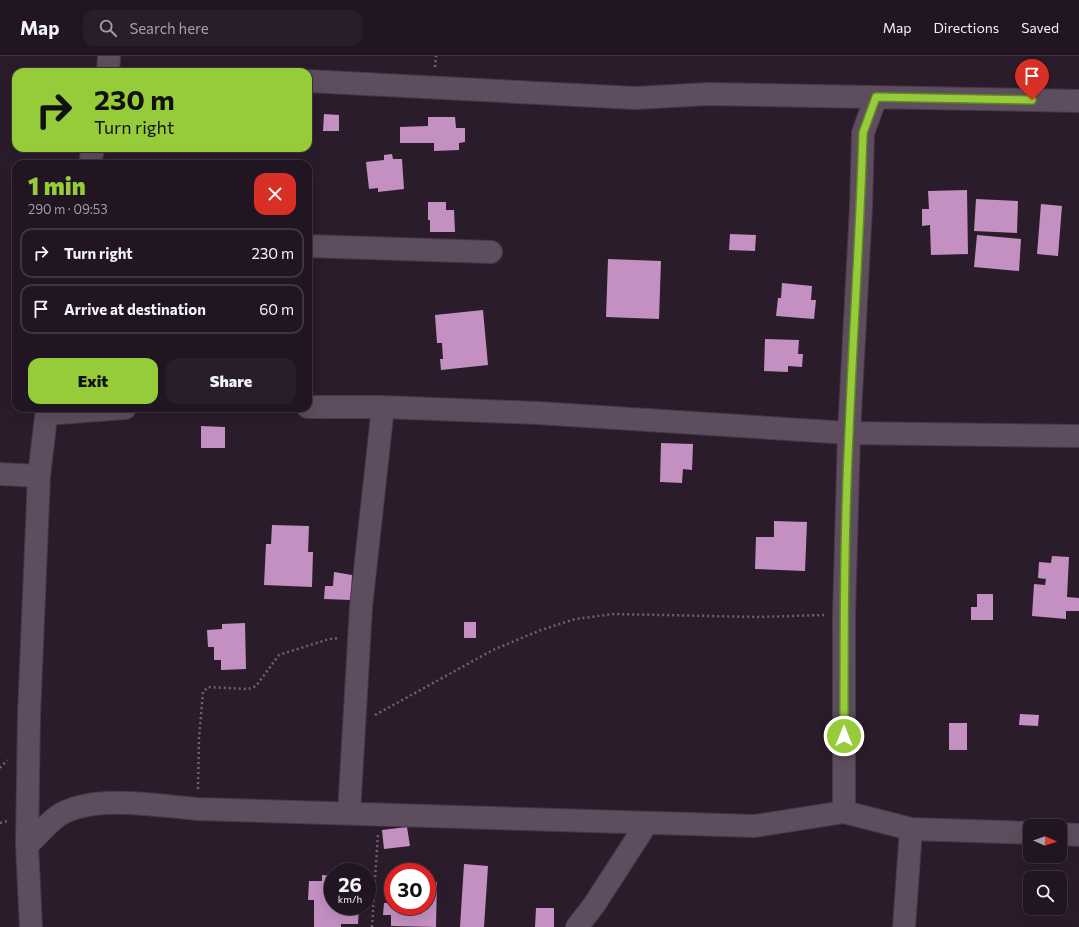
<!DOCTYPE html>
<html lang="en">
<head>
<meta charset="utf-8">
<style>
  body { margin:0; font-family:Commissioner,sans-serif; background:#281e29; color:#f1f3f6; height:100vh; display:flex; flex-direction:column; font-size:15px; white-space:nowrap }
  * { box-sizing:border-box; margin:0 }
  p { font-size:13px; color:#a29fa5 }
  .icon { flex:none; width:22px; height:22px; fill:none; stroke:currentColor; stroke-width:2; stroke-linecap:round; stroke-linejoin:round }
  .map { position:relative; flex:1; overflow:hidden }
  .drawer { position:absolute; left:12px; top:104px; width:300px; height:252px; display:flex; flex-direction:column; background:#201520; border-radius:12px; box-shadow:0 4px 16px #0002,0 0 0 1px #3d343e }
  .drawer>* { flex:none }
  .banner { position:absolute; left:12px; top:12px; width:300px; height:84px; border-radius:12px; box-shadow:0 4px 16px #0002,0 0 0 1px #3d343e; background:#96cc3a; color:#111; overflow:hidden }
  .needle { width:26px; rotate:92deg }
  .controls { position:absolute; left:1023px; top:763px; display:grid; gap:8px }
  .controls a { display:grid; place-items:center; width:44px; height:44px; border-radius:8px; background:#201520; box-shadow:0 4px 16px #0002,0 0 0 1px #3d343e; font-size:20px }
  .speed { position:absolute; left:324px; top:807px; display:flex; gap:8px; font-size:20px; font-weight:700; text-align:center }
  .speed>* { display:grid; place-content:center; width:52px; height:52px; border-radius:50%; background:#201520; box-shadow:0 4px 16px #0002,0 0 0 1px #3d343e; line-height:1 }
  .speed small { font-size:10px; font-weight:400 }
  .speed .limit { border:6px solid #d22; background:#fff; color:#111 }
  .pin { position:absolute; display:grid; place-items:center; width:34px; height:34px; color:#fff; margin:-41px -17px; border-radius:50% 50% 50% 0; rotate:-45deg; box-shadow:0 0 4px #0007 }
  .pin .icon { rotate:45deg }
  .me { position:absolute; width:44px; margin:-22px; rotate:0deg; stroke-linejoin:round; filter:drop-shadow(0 0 3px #0008) }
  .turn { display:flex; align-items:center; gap:14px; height:84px; padding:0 16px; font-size:18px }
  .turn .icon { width:52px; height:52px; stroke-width:2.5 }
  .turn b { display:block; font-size:28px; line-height:34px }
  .round { display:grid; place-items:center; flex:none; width:42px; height:42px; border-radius:12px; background:#281e29 }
  .head { display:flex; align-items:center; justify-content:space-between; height:68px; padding:0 16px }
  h1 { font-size:24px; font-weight:800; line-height:30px; color:#96cc3a }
  .primary-button { display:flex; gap:8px; margin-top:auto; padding:8px 16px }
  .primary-button a { flex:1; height:46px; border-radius:12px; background:#96cc3a; color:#111; font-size:16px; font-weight:800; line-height:46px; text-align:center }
  .primary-button a+a { background:#281e29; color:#f1f3f6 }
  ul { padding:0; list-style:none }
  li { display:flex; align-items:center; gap:12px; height:50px; margin:0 8px 6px; padding:0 8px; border:2px solid #3d343e; border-radius:12px }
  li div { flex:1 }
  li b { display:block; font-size:15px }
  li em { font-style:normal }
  header { display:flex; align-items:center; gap:24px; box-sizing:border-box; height:56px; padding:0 20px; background:#201520; border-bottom:1px solid #3d343e }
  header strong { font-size:19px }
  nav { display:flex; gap:22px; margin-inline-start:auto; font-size:14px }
  .search { width:280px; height:36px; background:#281e29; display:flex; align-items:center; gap:10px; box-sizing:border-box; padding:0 14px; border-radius:12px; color:#a29fa5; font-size:15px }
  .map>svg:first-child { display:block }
</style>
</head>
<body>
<header>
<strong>Map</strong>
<div class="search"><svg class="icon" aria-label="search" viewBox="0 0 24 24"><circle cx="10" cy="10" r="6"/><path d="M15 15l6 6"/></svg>Search here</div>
<nav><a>Map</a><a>Directions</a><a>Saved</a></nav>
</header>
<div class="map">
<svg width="1079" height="871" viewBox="0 0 1079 871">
  <rect width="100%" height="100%" fill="#2b1c2b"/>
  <path fill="#c490c2" d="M 324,58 L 339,59 L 339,75 L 323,75 Z
    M 428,61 L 455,61 L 456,72 L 465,72 L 465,86 L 459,87 L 459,94 L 434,95 L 434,87 L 400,87 L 400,71 L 428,70 Z
    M 392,98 L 393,103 L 402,103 L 404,133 L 378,136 L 378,132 L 369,133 L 366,106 L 384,104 L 384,99 Z
    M 967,134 L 968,198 L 931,199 L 930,169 L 922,170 L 922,153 L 929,153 L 928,135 Z
    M 976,143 L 1018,145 L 1017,177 L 974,175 Z
    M 428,146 L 446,146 L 446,154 L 454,154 L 455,176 L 430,176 L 430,164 L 428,164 Z
    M 1041,148 L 1062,150 L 1058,200 L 1037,198 Z
    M 730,178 L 756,179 L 755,195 L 729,194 Z
    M 977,179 L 1021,183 L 1019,215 L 974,211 Z
    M 608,203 L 661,205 L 659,263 L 606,261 Z
    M 782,227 L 812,230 L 811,244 L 816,244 L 814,263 L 776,260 L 778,242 L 781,242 Z
    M 483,254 L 488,309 L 441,314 L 440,303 L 443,303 L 442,287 L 437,287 L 435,259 Z
    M 765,283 L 799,284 L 798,298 L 803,298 L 802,311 L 788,310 L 788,316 L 764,315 Z
    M 13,286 L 16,287 L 16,316 L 12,316 Z
    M 201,370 L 225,371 L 225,392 L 201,392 Z
    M 661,387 L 693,388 L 692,414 L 683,413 L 682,427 L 660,426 Z
    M 774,465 L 807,466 L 805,515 L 755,513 L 756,481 L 774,481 Z
    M 272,469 L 309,470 L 308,496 L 313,496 L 312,531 L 264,529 L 266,488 L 271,488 Z
    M 1052,500 L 1069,501 L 1067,541 L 1079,542 L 1079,555 L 1066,555 L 1066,563 L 1032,560 L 1034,528 L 1045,529 L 1046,523 L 1038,522 L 1039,506 L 1051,507 Z
    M 334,516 L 352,519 L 351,544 L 324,543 L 325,530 L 333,530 Z
    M 977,538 L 993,538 L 993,564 L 971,564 L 971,551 L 977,551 Z
    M 464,566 L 476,566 L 476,582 L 464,582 Z
    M 245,567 L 246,613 L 221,614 L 221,604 L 214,604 L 214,591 L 208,591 L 207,574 L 222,573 L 222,568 Z
    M 1020,658 L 1039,659 L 1038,670 L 1019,669 Z
    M 949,667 L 967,667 L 967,694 L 949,694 Z
    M 407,771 L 410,790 L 384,793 L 382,774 Z
    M 464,808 L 488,810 L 484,871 L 460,871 Z
    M 322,819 L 333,820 L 333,850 L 359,850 L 358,868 L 341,868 L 341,871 L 314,871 L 314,844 L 308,844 L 309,825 L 322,825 Z
    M 427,825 L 437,826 L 436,871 L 391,870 L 391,859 L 383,859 L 384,847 L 389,847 L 390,834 L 393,834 L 393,850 L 427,850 Z
    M 536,852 L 554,852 L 554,871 L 535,871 Z"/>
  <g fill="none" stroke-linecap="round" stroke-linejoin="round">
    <g stroke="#453945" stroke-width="24">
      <path id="minor" d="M 108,16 L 109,0
        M 308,25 L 635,42 L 709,38 L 1079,45
        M 90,108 L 93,92
        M 308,190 L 491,196
        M 308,351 L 383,351 L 538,357 L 849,377 L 1079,380
        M 47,358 L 125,352
        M 0,418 L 39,420
        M 844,756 L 844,559 L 849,377 L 861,151 L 863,77 L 876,41
        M 349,757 L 361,551 L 383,351
        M 1060,778 L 1079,779
        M 27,789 C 38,780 49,765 61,758 C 97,738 158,750 198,753 L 755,770 L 844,756 L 911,773 L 1030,777
        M 31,871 L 27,789 L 29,659 L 39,420 L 47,352
        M 577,871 L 594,849 L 647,767
        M 904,871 L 911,773"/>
    </g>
    <path stroke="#706270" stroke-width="2.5" stroke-dasharray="2 3" stroke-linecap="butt" d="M 435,11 L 436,0
      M 375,659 L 493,594 L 541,574 L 575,563 L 614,558 L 759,561 L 824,559
      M 0,712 L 7,704
      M 198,733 L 199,682 L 203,636 L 208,631 L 248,633 L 256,630 L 279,599 L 329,583 L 340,582
      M 0,767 L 8,765
      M 372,871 L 378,778"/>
    <use href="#minor" stroke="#5e4d5e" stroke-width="22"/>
  </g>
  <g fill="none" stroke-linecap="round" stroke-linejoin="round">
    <g stroke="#628526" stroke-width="10">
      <path id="route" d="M 844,680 C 844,579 844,478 849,377 C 853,277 860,177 863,77 L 876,41 L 1032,44"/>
    </g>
    <use href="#route" stroke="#96cc3a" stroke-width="7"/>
  </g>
</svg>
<div class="controls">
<a><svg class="needle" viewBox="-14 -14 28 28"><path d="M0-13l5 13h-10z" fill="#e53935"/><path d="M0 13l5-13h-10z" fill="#a29fa5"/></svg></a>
<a><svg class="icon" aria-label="search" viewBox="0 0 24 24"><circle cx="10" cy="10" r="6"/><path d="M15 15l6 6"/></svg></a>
</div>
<div class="speed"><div>26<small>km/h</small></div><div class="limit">30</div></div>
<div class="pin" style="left:1032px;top:44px;background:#d93025"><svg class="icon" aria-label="arrive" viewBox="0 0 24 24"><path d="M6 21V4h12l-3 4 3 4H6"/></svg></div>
<svg class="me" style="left:844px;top:680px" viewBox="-20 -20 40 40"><circle r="17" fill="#96cc3a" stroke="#fff" stroke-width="3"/><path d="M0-11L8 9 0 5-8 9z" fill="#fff"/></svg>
<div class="banner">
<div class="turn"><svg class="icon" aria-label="right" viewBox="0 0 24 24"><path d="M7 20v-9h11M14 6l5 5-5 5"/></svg><div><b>230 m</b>Turn right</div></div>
</div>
<section class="drawer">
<div class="head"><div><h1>1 min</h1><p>290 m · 09:53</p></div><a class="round" style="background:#d93025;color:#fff"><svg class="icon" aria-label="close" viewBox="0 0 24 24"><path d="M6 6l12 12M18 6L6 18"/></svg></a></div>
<ul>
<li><svg class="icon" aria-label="right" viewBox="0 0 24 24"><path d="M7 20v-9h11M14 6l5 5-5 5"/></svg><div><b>Turn right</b></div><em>230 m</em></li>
<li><svg class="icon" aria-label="arrive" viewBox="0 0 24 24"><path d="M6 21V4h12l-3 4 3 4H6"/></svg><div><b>Arrive at destination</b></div><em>60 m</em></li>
</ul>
<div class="primary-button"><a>Exit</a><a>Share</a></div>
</section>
</div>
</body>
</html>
